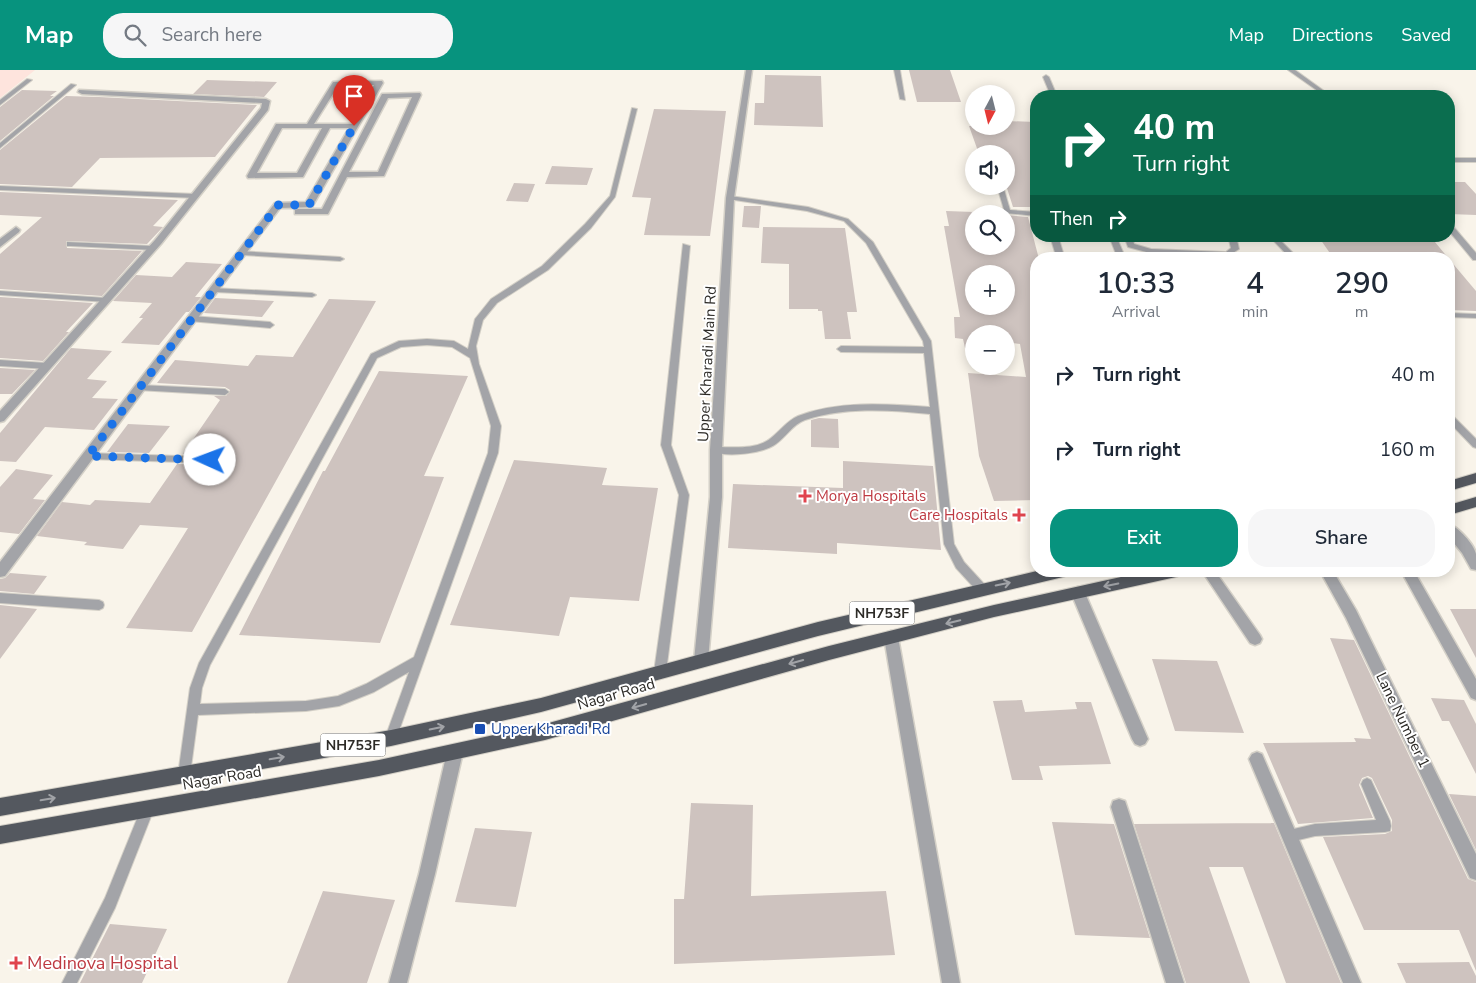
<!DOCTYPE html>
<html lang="en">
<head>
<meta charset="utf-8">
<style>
  body { margin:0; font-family:"Nunito Sans",sans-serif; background:#f6f6f7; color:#1f2937; height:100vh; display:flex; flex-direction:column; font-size:19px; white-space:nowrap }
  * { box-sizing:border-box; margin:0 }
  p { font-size:16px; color:#747a83 }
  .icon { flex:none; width:28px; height:28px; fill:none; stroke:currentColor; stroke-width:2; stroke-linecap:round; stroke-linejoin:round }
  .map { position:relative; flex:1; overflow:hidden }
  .sheet { position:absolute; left:1030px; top:182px; width:425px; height:325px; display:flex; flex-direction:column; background:#fff; border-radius:20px; box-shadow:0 2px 12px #0003 }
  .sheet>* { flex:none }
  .top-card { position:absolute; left:1030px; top:20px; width:425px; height:152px; border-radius:20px; box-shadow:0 2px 12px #0003; background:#0b6e4f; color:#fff; overflow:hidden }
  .needle { width:32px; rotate:187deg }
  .controls { position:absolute; left:965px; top:15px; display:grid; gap:10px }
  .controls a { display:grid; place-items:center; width:50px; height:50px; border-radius:50%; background:#fff; box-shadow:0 2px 12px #0003; font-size:25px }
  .pin { position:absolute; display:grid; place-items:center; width:42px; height:42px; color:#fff; margin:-51px -21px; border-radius:50% 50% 50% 0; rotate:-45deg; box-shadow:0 0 5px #0007 }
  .pin .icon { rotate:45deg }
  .me { position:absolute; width:55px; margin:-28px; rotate:272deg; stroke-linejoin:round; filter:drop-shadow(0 0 4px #0008) }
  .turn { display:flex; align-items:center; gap:18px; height:105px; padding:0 20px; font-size:22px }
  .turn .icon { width:65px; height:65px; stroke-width:2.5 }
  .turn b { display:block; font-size:35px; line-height:42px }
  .then { display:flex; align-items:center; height:48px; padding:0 20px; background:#0003; gap:10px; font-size:19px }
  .eta { display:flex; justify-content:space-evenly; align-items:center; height:85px; text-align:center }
  .eta b { font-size:30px; font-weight:600; line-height:35px }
  .cta { display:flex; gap:10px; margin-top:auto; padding:10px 20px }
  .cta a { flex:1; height:58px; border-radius:20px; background:#07937e; color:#fff; font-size:20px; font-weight:600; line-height:58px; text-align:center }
  .cta a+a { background:#f6f6f7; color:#1f2937 }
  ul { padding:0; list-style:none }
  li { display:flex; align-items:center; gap:15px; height:75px; padding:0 20px }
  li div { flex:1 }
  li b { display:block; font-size:19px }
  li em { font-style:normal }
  header { display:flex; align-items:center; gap:30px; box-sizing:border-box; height:70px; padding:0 25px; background:#07937e; color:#fff }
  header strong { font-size:24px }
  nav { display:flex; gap:28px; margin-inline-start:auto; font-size:18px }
  .search { width:350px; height:45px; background:#f6f6f7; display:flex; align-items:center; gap:12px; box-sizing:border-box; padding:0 18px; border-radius:20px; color:#747a83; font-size:19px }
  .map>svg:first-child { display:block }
</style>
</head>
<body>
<header>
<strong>Map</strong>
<div class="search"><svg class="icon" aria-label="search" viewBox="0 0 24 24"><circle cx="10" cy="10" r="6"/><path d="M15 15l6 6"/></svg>Search here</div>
<nav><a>Map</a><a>Directions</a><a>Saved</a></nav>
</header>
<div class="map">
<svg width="1476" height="913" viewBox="0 0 1476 913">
  <rect width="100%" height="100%" fill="#f9f4ea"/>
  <path fill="#fee4dd" d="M 0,0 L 35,0 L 0,28 Z"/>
  <path fill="#cec3bf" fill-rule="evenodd" d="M 909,0 L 950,0 L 961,32 L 917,32 Z
    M 765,5 L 821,6 L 823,57 L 754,55 L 755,33 L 764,33 Z
    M 207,10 L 277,12 L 264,27 L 193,24 Z
    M 22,20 L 57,21 L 50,26 L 54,26 L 0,71 L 0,37 Z
    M 66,26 L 99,27 L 257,35 L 215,87 L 100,88 L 72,117 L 0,114 L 0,80 Z
    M 654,39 L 726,41 L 710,166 L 644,165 L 651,128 L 632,127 Z
    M 1006,51 L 1036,52 L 1036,137 L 1013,137 L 1006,115 L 1006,84 L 979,84 L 969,56 L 1006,56 Z
    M 552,96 L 593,98 L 587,115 L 545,114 Z
    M 1449,112 L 1465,112 L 1476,124 L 1476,145 L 1449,144 Z
    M 514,113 L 535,114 L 528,132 L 506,131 Z
    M 0,122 L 116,127 L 178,130 L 153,156 L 163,157 L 147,174 L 66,171 L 67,178 L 142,181 L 102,226 L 0,219 L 0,184 L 42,147 L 0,145 Z
    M 744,136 L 761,136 L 759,158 L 742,157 Z
    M 946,141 L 974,142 L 974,176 L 1006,176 L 1006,145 L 1028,147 L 1039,189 L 1036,189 L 1036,430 L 994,431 L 979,386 L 968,303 L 1026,307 L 1020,274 L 1006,272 L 1006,264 L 974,264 L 974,277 L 965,278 L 963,269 L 955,268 L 954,247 L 960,247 L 944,156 L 949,156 ZM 974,204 L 1006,204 L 1006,236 L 974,236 Z
    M 763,157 L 845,158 L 857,242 L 847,242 L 851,269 L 825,269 L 822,241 L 818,241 L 818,239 L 789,239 L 789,194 L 761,193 Z
    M 1318,166 L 1430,166 L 1449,189 L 1334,189 Z
    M 1449,189 L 1476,221 L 1476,241 L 1449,240 Z
    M 186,192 L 222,194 L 195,227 L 201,227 L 189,242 L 186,242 L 159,275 L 121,273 L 143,248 L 139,248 L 152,233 L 113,231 L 136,205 L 172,207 Z
    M 0,227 L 93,233 L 66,262 L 69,262 L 43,291 L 0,288 Z
    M 215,228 L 274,231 L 262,247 L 204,243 Z
    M 329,229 L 376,231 L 192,562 L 126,558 L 188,458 L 140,455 L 123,479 L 84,475 L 87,472 L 37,466 L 62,432 L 90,435 L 95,430 L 150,433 L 177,394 L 210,395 L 216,392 L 216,388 L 210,385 L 183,384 L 220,330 L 214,326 L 226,326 L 230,320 L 225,317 L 157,313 L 175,290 L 248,296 L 256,285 L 293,287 Z
    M 71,278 L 112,281 L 87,309 L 107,311 L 92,328 L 118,329 L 94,360 L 45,357 L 16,392 L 0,391 L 0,363 Z
    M 0,298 L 35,300 L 12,324 L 0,324 Z
    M 379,301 L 468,306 L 424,406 L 444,407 L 380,573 L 239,565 L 323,401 L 325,401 Z
    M 819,348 L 838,349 L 839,378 L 811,377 L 811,350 Z
    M 128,354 L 170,356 L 149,383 L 107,382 Z
    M 514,390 L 607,398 L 602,415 L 658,418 L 639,531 L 570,527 L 559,566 L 450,555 Z
    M 843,391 L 933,396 L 941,480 L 837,473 L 837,484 L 728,478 L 733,414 L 843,418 Z
    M 16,399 L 53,405 L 33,429 L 45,430 L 19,464 L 0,462 L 0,417 Z
    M 10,503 L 47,506 L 34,524 L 0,521 L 0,509 L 5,508 Z
    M 0,535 L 37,539 L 0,589 Z
    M 1450,539 L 1476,539 L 1476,588 Z
    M 1330,568 L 1354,570 L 1468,809 L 1476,812 L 1476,901 L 1459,860 L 1364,860 L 1323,767 L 1385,764 L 1392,761 L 1392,750 L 1372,708 L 1368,706 L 1362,708 L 1359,715 L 1373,748 L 1298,754 L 1263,673 L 1356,672 L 1354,668 L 1371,669 Z
    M 1152,589 L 1217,591 L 1244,663 L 1175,661 Z
    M 1431,628 L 1464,630 L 1476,654 L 1476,704 L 1449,651 L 1442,651 Z
    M 1022,630 L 1025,642 L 1077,639 L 1075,632 L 1091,632 L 1111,694 L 1039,696 L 1043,710 L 1012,710 L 993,631 Z
    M 1449,724 L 1476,726 L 1476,780 Z
    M 691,733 L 753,735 L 751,826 L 886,821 L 895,885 L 674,894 L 674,829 L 684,829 Z
    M 1052,752 L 1114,754 L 1150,868 L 1075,865 Z
    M 1274,753 L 1341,913 L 1286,913 L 1243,797 L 1209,797 L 1250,913 L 1186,913 L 1134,754 Z
    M 475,758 L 532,762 L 516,837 L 455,832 Z
    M 323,821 L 395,830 L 367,913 L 287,913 Z
    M 110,854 L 167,859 L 142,913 L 80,913 Z
    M 1469,892 L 1476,906 L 1476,913 L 1406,913 L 1397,893 Z"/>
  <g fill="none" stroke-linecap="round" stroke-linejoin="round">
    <g stroke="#d4d0c7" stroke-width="2">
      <path id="service" d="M 894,0 L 900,0 L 905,30 L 900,29 Z
        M 1288,0 L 1295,0 L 1331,26 L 1325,26 Z
        M 1046,5 L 1049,7 L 1057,26 L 1051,26 L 1043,7 Z
        M 27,9 L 32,10 L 0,35 L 0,30 Z
        M 71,14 L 76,15 L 0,78 L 0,73 Z
        M 632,38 L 637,39 L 615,127 L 591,158 L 548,200 L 497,233 L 483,250 L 476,276 L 479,294 L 501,356 L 498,383 L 395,672 L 391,674 L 387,672 L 385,668 L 409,602 L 374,622 L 339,636 L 306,641 L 198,645 L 190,705 L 188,709 L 184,711 L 180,709 L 178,705 L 190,618 L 199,593 L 371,284 L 399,271 L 427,269 L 454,271 L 468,279 L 475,249 L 491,229 L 542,196 L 585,154 L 610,126 ZM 427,275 L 452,277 L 470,288 L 491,356 L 488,383 L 414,587 L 366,614 L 338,626 L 306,631 L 200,634 L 202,618 L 210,595 L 377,288 L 401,277 Z
        M 1449,88 L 1476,88 L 1476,92 L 1449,92 Z
        M 0,116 L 196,124 L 199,126 L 196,128 L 0,120 Z
        M 997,116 L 1003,116 L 1010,140 L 1036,142 L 1036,146 L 1005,143 Z
        M 730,126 L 808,137 L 848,149 L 873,172 L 931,271 L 954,474 L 964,492 L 986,516 L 987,519 L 986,522 L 982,523 L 978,522 L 956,498 L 944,474 L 930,344 C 889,340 845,337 805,350 C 793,354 786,367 776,374 C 763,384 728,387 713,382 L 711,380 L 713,378 L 716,377 C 734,377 757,380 771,368 C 780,361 787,351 798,346 C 839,330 887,334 930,337 L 924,283 L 841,282 L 837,279 L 841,276 L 924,277 L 923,271 L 866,173 L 844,151 L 807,141 L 728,129 L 728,127 Z
        M 1449,155 L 1452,155 L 1476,183 L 1476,190 L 1473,190 L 1449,161 Z
        M 1050,166 L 1058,166 L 1065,189 L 1057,189 Z
        M 1109,166 L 1116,166 L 1126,189 L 1118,189 Z
        M 1124,166 L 1132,166 L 1134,174 L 1151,179 L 1226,182 L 1231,178 L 1228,166 L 1236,166 L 1239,179 L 1228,186 L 1150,183 L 1128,177 Z
        M 1269,166 L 1276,166 L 1299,189 L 1291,189 Z
        M 67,172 L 153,176 L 157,178 L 153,180 L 70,176 L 67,176 Z
        M 683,174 L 690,176 L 671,375 L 689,425 L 666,602 L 664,606 L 660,607 L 656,606 L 654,602 L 679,425 L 661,375 Z
        M 239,181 L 340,187 L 344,189 L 340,191 L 242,185 L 239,185 Z
        M 212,218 L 312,223 L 316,225 L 312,227 L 215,222 L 211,220 Z
        M 0,221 L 107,228 L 111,230 L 107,232 L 0,225 Z
        M 1449,243 L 1476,244 L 1476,248 L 1449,247 Z
        M 192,246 L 270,252 L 274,255 L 270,258 L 189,251 L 188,249 Z
        M 0,290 L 47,293 L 51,296 L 47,299 L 0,296 Z
        M 140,315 L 225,319 L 229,322 L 225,325 L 137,320 L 136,318 L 137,316 Z
        M 1449,344 L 1452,345 L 1476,369 L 1476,378 L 1473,377 L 1449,352 Z
        M 88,383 L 210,387 L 215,390 L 210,393 L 88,389 L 83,386 Z
        M 0,523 L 99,530 L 103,532 L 104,535 L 103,538 L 99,540 L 0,533 Z
        M 1367,708 L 1371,710 L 1390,751 L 1391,756 L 1390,761 L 1385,762 L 1315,766 L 1290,772 L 1285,771 L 1284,766 L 1285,761 L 1315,754 L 1376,750 L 1361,714 L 1363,710 Z
        M 148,733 L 153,734 L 154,739 L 115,838 L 77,913 L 62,913 L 105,828 L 143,734 Z"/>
    </g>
    <g stroke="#d4d0c7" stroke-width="3">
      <path id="minor" d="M 382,11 L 383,13 L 312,137 L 280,138 L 5,506 L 0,507 L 0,492 L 275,133 L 306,132 L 349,58 L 330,58 L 303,107 L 248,108 L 247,106 L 276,54 L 307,54 L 333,12 ZM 374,15 L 352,54 L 314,54 L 338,16 ZM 282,58 L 322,58 L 297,103 L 257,103 Z
        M 79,20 L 266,29 L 270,31 L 268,40 L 161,174 L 4,351 L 0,352 L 0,341 L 155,170 L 261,38 L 262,33 L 82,24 L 78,22 Z
        M 420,23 L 421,25 L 384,106 L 347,107 L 328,144 L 295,144 L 295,140 L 298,139 L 322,139 L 382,24 ZM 412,27 L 378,102 L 349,102 L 388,28 Z
        M 16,157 L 20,160 L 19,162 L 0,177 L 0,169 Z
        M 1449,454 C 1458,457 1474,474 1476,484 C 1476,489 1476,495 1476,500 L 1471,499 L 1462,483 L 1449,467 Z
        M 1202,501 L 1215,501 L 1260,565 L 1262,569 L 1260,573 L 1255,575 L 1250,573 Z
        M 1320,501 L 1333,501 L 1356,540 L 1476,784 L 1476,810 L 1470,808 L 1346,548 Z
        M 1401,501 L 1414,501 L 1476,609 L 1476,630 L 1471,628 Z
        M 1078,517 L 1083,519 L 1085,523 L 1148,669 L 1145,674 L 1140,676 L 1135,674 L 1132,669 L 1071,523 L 1073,519 Z
        M 891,561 L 896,563 L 898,567 L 960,913 L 942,913 L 884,567 L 886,563 Z
        M 455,675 L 460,677 L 463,682 L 435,804 L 407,913 L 389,913 L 419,804 L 447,682 L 450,677 Z
        M 1257,682 L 1262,684 L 1361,913 L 1343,913 L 1249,689 L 1252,684 Z
        M 1119,729 L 1125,731 L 1127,737 L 1184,913 L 1166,913 L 1111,737 L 1113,731 Z"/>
    </g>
    <g stroke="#d4d0c7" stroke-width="3">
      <path id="tertiary" d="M 746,0 L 752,0 L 734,128 L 722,380 L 722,427 L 708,591 L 706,595 L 701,597 L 696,595 L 694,591 L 710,427 L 710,380 L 726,128 Z"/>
    </g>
    <g stroke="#d4d0c7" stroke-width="2">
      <path id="trunk" d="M 1476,403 L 1476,413 L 1449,421 L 1449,411 Z
        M 1476,427 L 1476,437 L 1449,445 L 1449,435 Z
        M 1037,501 L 1070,501 L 1068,505 L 1063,507 L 818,566 L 541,642 L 391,676 L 0,746 L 0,728 L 391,660 L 541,628 L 818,552 Z
        M 1148,501 L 1183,501 L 1181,505 L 1176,507 L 994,547 L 829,590 L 545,670 L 379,706 L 0,774 L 0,756 L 379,690 L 545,654 L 829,576 L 994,535 Z"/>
    </g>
    <use href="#service" fill="#a3a4a8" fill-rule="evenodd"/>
    <use href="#minor" fill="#a3a4a8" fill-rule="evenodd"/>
    <use href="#tertiary" fill="#a3a4a8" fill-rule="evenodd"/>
    <use href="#trunk" fill="#54585f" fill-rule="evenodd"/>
  </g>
  <defs><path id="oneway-shaft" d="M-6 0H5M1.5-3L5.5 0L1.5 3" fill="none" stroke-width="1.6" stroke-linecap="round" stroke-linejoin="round" transform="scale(1.25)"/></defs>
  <g stroke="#a1a3a7">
    <use href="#oneway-shaft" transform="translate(1003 514) rotate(-12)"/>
    <use href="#oneway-shaft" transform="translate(1111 515) rotate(168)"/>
    <use href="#oneway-shaft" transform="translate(953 552) rotate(166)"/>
    <use href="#oneway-shaft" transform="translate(796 592) rotate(164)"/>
    <use href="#oneway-shaft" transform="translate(639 636) rotate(164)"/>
    <use href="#oneway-shaft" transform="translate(437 658) rotate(-12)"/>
    <use href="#oneway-shaft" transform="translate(277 688) rotate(-10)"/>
    <use href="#oneway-shaft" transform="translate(48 729) rotate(-10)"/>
  </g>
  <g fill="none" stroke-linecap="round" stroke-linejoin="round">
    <path stroke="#1a73e8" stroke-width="9" stroke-dasharray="0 16.2" d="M 210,390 L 88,386 L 278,135 L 309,135 L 354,56"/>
  </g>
  <g fill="#e0444e" stroke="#fff" stroke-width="2">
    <path d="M802.5 418.5h5v5h5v5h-5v5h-5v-5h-5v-5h5z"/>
    <path d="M1016.5 437.5h5v5h5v5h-5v5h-5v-5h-5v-5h5z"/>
    <path d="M13.5 885.5h5v5h5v5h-5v5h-5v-5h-5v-5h5z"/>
  </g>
  <rect fill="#1a4fb4" stroke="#fff" stroke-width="2" x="474" y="653" width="12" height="12" rx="2.5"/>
  <g text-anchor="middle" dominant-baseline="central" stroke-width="4" stroke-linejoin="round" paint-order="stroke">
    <g fill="#fff" stroke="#6c6b68" stroke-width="1">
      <rect x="849.5" y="531.5" width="65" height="23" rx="4"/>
      <rect x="320.5" y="663.5" width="65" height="23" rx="4"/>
    </g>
    <g font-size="14" font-weight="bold" fill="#2d2b27">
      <text x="882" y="543">NH753F</text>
      <text x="353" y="675">NH753F</text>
    </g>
    <g font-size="15" fill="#2d2b27" stroke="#fff">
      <text transform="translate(707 294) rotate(-87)">Upper Kharadi Main Rd</text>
      <text transform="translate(616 624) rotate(-16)">Nagar Road</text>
      <text transform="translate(1403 650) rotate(64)">Lane Number 1</text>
      <text transform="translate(222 708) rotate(-10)">Nagar Road</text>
    </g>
    <g font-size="15" fill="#be3a42" stroke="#fff" text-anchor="start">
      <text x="816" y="426">Morya Hospitals</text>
      <text x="1008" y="445" text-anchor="end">Care Hospitals</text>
    </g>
    <g font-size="15" fill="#164399" stroke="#fff" text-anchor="start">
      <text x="491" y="659">Upper Kharadi Rd</text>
    </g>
    <g font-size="18" fill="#be3a42" stroke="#fff" text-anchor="start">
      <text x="27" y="893">Medinova Hospital</text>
    </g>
  </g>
</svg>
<div class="controls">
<a><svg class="needle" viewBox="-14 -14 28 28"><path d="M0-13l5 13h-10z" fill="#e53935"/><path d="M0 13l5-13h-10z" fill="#747a83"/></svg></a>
<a><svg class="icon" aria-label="sound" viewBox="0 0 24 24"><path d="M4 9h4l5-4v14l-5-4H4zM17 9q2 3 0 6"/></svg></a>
<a><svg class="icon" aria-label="search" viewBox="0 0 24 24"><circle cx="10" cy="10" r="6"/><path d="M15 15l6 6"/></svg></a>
<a>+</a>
<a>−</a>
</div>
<div class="pin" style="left:354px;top:56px;background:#d93025"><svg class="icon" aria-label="arrive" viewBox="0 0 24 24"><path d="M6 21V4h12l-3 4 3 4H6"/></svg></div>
<svg class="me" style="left:210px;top:390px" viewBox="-20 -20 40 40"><circle r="19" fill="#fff"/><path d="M0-13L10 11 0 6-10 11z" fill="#1a73e8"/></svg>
<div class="top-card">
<div class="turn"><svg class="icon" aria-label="right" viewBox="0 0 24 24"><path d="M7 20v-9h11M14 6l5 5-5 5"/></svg><div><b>40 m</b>Turn right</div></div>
<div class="then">Then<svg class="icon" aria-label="right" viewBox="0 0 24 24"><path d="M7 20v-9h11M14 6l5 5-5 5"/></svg></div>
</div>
<section class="sheet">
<div class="eta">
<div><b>10:33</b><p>Arrival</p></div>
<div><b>4</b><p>min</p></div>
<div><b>290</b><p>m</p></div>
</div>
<ul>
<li><svg class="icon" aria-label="right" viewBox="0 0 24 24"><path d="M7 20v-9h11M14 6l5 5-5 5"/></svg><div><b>Turn right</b></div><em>40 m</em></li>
<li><svg class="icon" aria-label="right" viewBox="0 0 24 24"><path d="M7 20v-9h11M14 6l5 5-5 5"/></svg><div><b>Turn right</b></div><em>160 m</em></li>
</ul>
<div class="cta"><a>Exit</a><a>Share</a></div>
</section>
</div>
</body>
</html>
